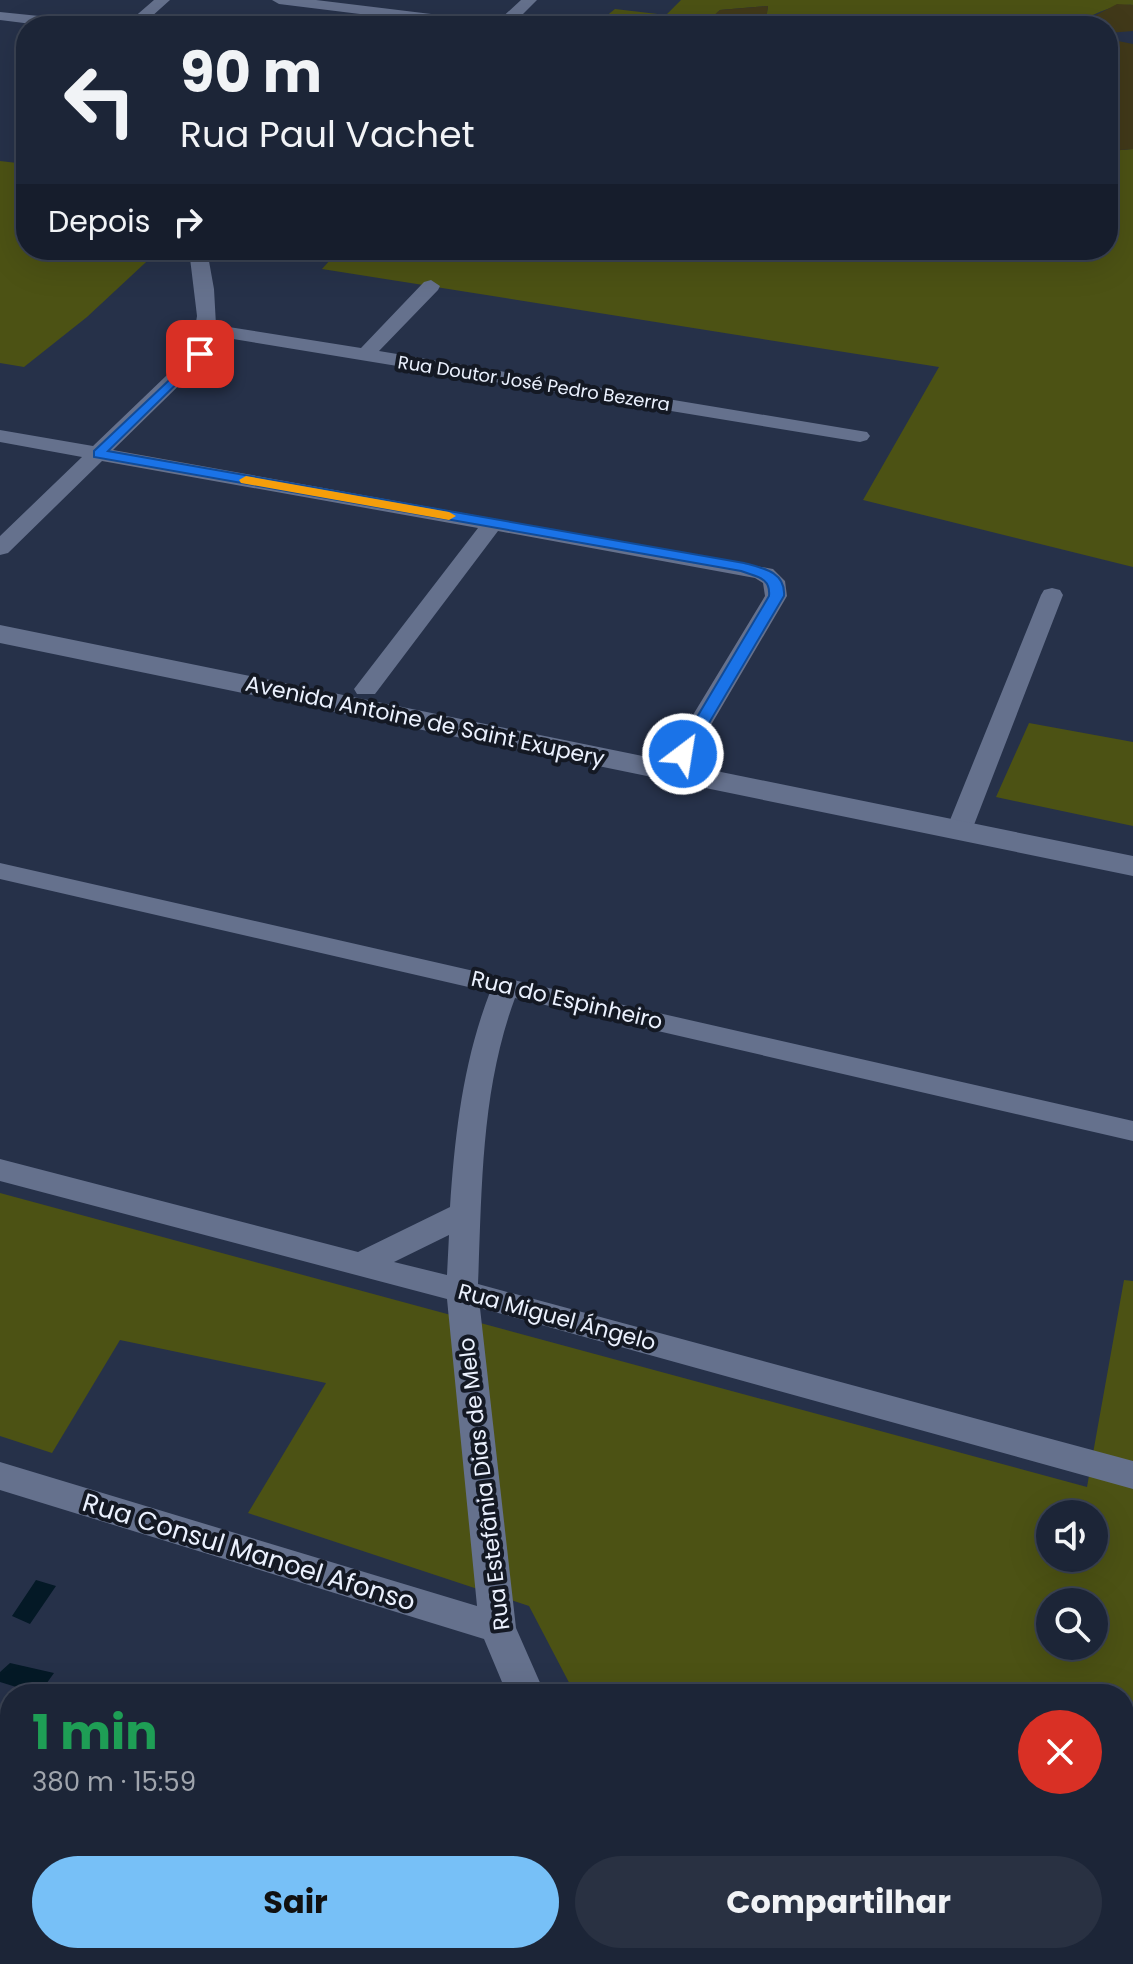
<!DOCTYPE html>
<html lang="pt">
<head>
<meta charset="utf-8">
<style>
  body { margin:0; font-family:Poppins,sans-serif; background:#293142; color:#f1f3f6; height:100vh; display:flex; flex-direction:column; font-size:30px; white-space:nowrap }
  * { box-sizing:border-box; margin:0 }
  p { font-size:26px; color:#a0a5ad }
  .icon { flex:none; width:44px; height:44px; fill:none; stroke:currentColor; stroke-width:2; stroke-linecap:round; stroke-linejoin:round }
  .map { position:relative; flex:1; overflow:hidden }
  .details { position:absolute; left:0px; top:1684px; width:1134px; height:280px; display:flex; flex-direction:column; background:#1c2537; border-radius:32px 32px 0 0; box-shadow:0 8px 32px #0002,0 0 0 2px #3a4252 }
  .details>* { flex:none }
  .banner { position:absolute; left:16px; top:16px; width:1102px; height:244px; border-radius:32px; box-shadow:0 8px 32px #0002,0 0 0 2px #3a4252; background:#1c2537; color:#f1f3f6; overflow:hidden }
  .buttons { position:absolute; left:1036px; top:1500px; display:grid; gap:16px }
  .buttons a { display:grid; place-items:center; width:72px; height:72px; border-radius:50%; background:#1c2537; box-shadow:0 8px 32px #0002,0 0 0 2px #3a4252; font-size:40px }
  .pin { position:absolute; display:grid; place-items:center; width:68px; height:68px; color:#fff; margin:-34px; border-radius:16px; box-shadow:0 4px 12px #0006 }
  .me { position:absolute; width:88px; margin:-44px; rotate:31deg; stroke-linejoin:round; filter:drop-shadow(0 0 6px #0008) }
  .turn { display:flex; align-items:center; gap:28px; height:168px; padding:0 32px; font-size:36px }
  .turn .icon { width:104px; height:104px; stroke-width:2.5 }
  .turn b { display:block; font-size:56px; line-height:68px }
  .then { display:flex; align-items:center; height:76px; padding:0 32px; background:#0003; gap:16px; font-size:30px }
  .round { display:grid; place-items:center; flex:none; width:84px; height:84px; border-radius:42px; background:#293142 }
  .head { display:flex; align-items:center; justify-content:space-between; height:136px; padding:0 32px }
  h1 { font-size:48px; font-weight:700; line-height:60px; color:#1e9e55 }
  .primary-button { display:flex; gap:16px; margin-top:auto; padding:16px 32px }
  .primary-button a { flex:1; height:92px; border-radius:48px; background:#77c0f7; color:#111; font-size:32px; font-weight:700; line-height:92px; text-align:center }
  .primary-button a+a { background:#293142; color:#f1f3f6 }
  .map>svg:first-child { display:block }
</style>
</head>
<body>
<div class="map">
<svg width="1133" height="1964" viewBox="0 0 1133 1964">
  <rect width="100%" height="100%" fill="#263149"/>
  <path fill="#4c5214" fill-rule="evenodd" d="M 681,0 L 1133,0 L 1133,5 C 1108,3 1088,21 1063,26 L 765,26 L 768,6 L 720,10 L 703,26 L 594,26 L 615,9 L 666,15 Z
    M 1133,149 L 1133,567 L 863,500 L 939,367 L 322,269 L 339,250 L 1108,250 L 1108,151 Z
    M 0,161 L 26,164 L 26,250 L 159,250 L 87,317 L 24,367 L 0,363 Z
    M 1029,723 L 1133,742 L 1133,826 L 996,797 Z
    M 0,1193 L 1087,1487 L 1124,1280 L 1133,1281 L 1133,1939 L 1124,1925 L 1124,1694 L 575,1694 L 529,1606 L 248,1513 L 326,1383 L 120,1340 L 52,1453 L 0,1436 ZM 1050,1514 L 1094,1514 L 1094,1558 L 1050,1558 ZM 1050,1602 L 1094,1602 L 1094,1646 L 1050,1646 Z"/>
  <path fill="#413919" d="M 1117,4 L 1133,5 L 1133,31 L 1108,33 L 1108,26 L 1063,26 L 1083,22 Z
    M 768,6 L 765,26 L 703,26 L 720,10 Z
    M 1108,39 L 1133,44 L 1133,149 L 1108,151 Z"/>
  <path fill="#041926" d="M 36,1580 L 56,1586 L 30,1624 L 12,1616 Z
    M 10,1663 L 54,1673 L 39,1694 L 0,1682 L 0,1672 Z"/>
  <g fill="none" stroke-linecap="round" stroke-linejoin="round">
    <path fill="#65718d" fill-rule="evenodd" d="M 154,0 L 170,0 L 141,26 L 124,26 Z
      M 272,0 L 316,0 L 497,22 L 521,0 L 537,0 L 511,26 L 457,26 L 279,4 Z
      M 0,12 L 88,21 L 96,26 L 48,26 L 0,20 Z
      M 189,250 L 207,250 L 214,289 L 216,325 L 361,348 L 424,282 L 431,280 L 440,286 L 438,290 L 379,351 L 867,432 L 870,436 L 867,440 L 860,442 L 215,336 L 207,358 L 113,450 L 773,569 L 785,581 L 787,596 L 681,776 L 663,776 L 659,771 L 765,596 L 763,583 L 755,578 L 498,531 L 375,694 L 357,694 L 354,689 L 478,528 L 102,461 L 8,553 L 0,555 L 0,536 L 82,457 L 0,442 L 0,430 L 93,446 L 191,352 L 197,316 Z
      M 1052,588 L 1060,590 L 1063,595 L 972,830 L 968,836 L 950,836 L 946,830 L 1041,595 L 1044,590 Z
      M 0,863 L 1133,1121 L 1133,1141 L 515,998 C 481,1090 482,1187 478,1284 L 1133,1461 L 1133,1489 L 480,1308 L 516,1628 L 545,1694 L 507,1694 L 484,1639 L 0,1490 L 0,1462 L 477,1606 L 447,1299 L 0,1181 L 0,1159 L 358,1252 L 450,1207 C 455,1133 463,1062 490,992 L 0,879 ZM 449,1235 L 447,1275 L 394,1262 Z
      M 0,1858 L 10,1861 L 10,1898 L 0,1895 Z
      M 209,1954 L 276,1954 L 281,1964 L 214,1964 Z
      M 616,1954 L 658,1954 L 662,1964 L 620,1964 Z"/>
    <path fill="#65718d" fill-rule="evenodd" d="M 0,625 L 1133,856 L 1133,876 L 0,643 Z"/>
  </g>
  <path fill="#1a73e8" stroke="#114b97" stroke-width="2" d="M 200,351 L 204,352 L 204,357 L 108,451 L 744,563 C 763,568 786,572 784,596 L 689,757 L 683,759 L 675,754 L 769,596 C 771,577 756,577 741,571 L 94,457 L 94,451 Z"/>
  <path fill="#f59e0b" d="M 246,476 L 449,512 L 456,516 L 449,520 L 241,483 L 239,480 Z"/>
  <g text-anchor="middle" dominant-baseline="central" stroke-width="8" stroke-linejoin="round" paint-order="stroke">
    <g font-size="18" fill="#ebf1fe" stroke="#141924">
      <text transform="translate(534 383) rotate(9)">Rua Doutor José Pedro Bezerra</text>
    </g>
    <g font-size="22" fill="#ebf1fe" stroke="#141924">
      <text transform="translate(425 721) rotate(12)">Avenida Antoine de Saint Exupery</text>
      <text transform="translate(567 1000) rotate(13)">Rua do Espinheiro</text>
      <text transform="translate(557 1317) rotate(15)">Rua Miguel Ángelo</text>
      <text transform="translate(484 1484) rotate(-97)">Rua Estefânia Dias de Melo</text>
    </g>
    <g font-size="26" fill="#ebf1fe" stroke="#141924">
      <text transform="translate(249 1552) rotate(17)">Rua Consul Manoel Afonso</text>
    </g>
  </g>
</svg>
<div class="buttons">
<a><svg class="icon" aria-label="sound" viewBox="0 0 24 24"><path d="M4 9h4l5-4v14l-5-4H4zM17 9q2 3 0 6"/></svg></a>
<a><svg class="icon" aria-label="search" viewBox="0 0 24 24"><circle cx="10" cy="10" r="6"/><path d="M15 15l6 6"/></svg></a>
</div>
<div class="pin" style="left:200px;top:354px;background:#d93025"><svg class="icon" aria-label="arrive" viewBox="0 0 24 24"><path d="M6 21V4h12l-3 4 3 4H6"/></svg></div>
<svg class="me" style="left:683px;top:754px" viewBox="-20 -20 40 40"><circle r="17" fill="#1a73e8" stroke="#fff" stroke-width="3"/><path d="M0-11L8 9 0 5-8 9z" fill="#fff"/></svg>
<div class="banner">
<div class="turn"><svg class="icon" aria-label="left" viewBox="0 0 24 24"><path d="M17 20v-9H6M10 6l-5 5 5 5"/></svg><div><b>90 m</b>Rua Paul Vachet</div></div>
<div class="then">Depois<svg class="icon" aria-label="right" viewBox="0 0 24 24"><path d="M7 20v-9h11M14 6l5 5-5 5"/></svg></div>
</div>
<section class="details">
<div class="head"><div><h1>1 min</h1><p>380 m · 15:59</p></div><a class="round" style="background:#d93025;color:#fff"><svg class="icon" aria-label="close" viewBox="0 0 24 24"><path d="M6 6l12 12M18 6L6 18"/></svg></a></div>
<div class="primary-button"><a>Sair</a><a>Compartilhar</a></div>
</section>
</div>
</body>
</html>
